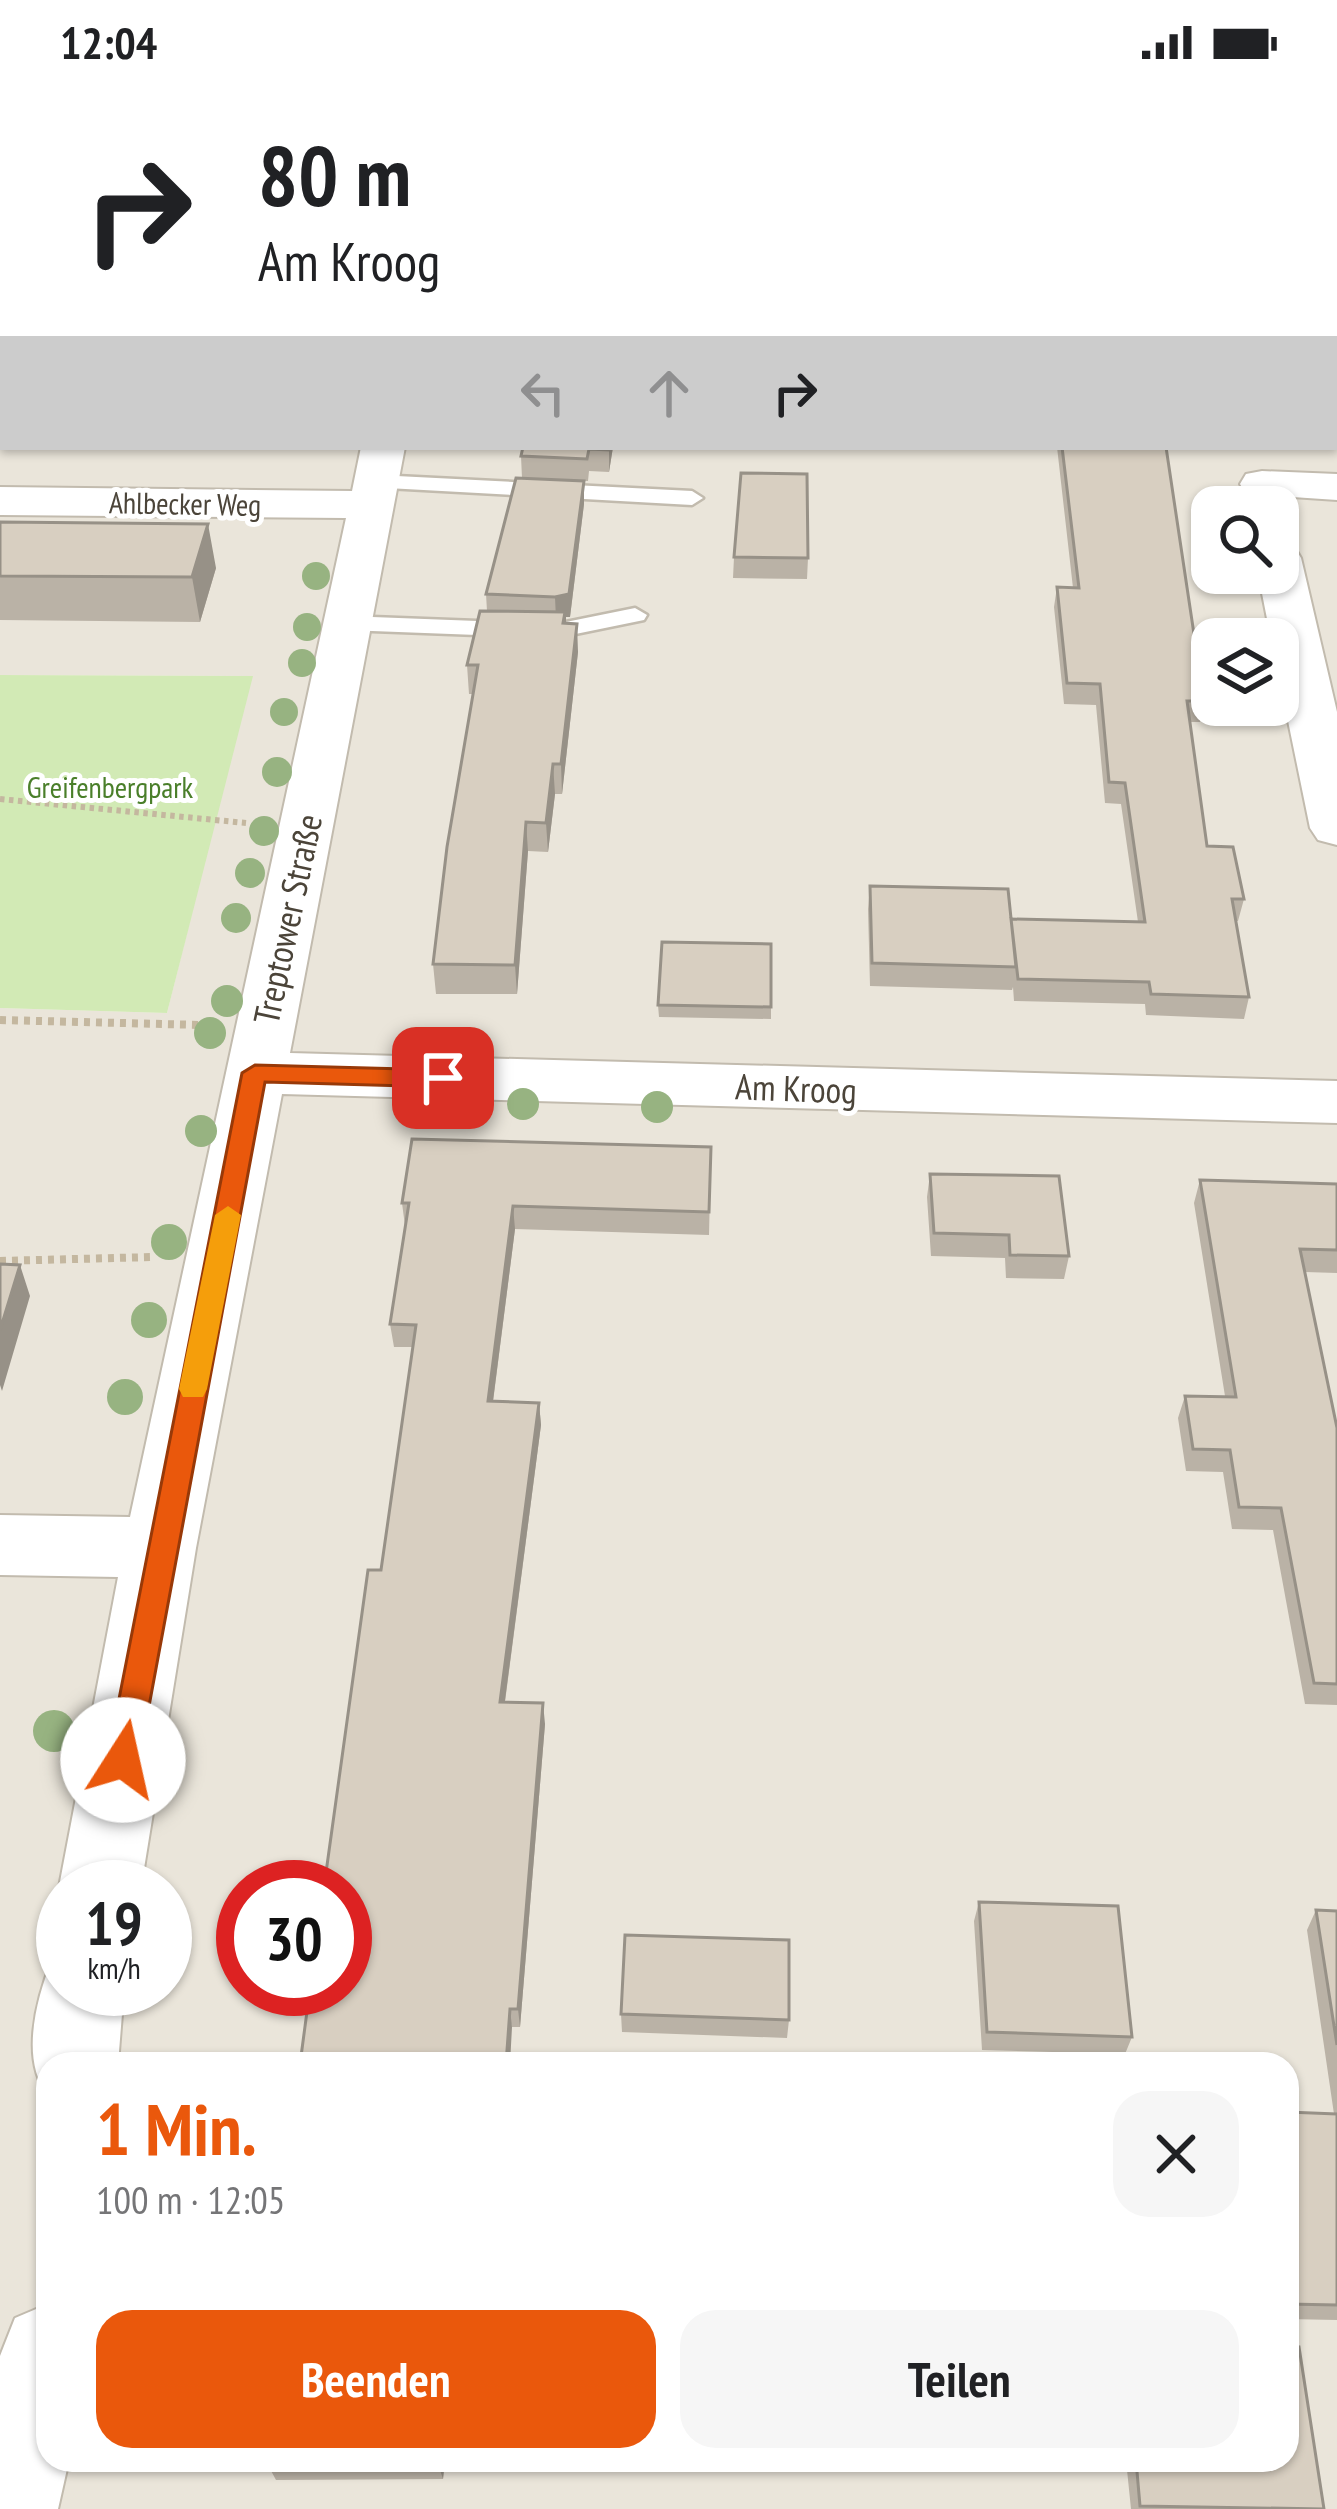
<!DOCTYPE html>
<html lang="de">
<head>
<meta charset="utf-8">
<style>
  body { margin:0; font-family:"PT Sans Narrow",sans-serif; background:#f6f6f6; color:#202124; height:100vh; display:flex; flex-direction:column; font-size:45px; white-space:nowrap }
  * { box-sizing:border-box; margin:0 }
  p { font-size:39px; color:#757577 }
  .icon { flex:none; width:66px; height:66px; fill:none; stroke:currentColor; stroke-width:2; stroke-linecap:round; stroke-linejoin:round }
  .map { position:relative; flex:1; overflow:hidden }
  .drawer { position:absolute; left:36px; top:1968px; width:1263px; height:420px; display:flex; flex-direction:column; background:#fff; border-radius:36px; box-shadow:0 3px 9px #0004 }
  .drawer>* { flex:none }
  .banner { position:absolute; left:0px; top:0px; width:1338px; height:366px; box-shadow:0 3px 9px #0004; background:#fff; color:#202124; overflow:hidden }
  .fabs { position:absolute; left:1191px; top:402px; display:grid; gap:24px }
  .fabs a { display:grid; place-items:center; width:108px; height:108px; border-radius:24px; background:#fff; box-shadow:0 3px 9px #0004; font-size:60px }
  .speed { position:absolute; left:36px; top:1776px; display:flex; gap:24px; font-size:60px; font-weight:700; text-align:center }
  .speed>* { display:grid; place-content:center; width:156px; height:156px; border-radius:50%; background:#fff; box-shadow:0 3px 9px #0004; line-height:1 }
  .speed small { font-size:30px; font-weight:400 }
  .speed .limit { border:18px solid #d22; background:#fff; color:#111 }
  .pin { position:absolute; display:grid; place-items:center; width:102px; height:102px; color:#fff; margin:-51px; border-radius:24px; box-shadow:0 6px 18px #0006 }
  .me { position:absolute; width:132px; margin:-66px; rotate:10deg; stroke-linejoin:round; filter:drop-shadow(0 0 9px #0008) }
  .turn { display:flex; align-items:center; gap:42px; height:252px; padding:0 60px; font-size:54px }
  .turn .icon { width:156px; height:156px; stroke-width:2.5 }
  .turn b { display:block; font-size:84px; line-height:102px }
  .lanes { display:flex; align-items:center; height:114px; padding:0 60px; background:#0003; justify-content:center; gap:60px; direction:ltr }
  .lanes .off { opacity:.35 }
  .round { display:grid; place-items:center; flex:none; width:126px; height:126px; border-radius:36px; background:#f6f6f6 }
  .head { display:flex; align-items:center; justify-content:space-between; height:204px; padding:0 60px }
  h1 { font-size:72px; font-weight:600; line-height:90px; color:#ea580c }
  .action { display:flex; gap:24px; margin-top:auto; padding:24px 60px }
  .action a { flex:1; height:138px; border-radius:36px; background:#ea580c; color:#fff; font-size:48px; font-weight:600; line-height:138px; text-align:center }
  .action a+a { background:#f6f6f6; color:#202124 }
  .status { display:flex; justify-content:space-between; align-items:center; height:84px; padding:0 60px; background:#fff; direction:ltr }
  .status svg { height:33px; fill:currentColor }
  .map>svg:first-child { display:block }
</style>
</head>
<body>
<div class="status"><b>12:04</b><svg viewBox="0 0 49 12"><path d="M0 12V9h3v3zM5 12V6h3v6zM10 12V3h3v9zM15 12V0h3v12zM26 1h20v11H26zM47 4h2v5h-2z"/></svg></div>
<div class="map">
<svg width="1337" height="2425" viewBox="0 0 1337 2425">
  <rect width="100%" height="100%" fill="#f6f3ec"/>
  <path fill="#eae5da" fill-rule="evenodd" d="M 0,0 L 1337,0 L 1337,2425 L 0,2425 L 0,924 L 167,929 L 251,592 L 0,591 ZM 3,3 L 1335,3 L 1335,363 L 3,363 ZM 1212,423 L 1278,423 L 1278,489 L 1212,489 ZM 1212,555 L 1278,555 L 1278,621 L 1212,621 ZM 63,1803 L 165,1803 L 165,1905 L 63,1905 ZM 243,1803 L 345,1803 L 345,1905 L 243,1905 ZM 48,1980 L 1287,1980 L 1287,2376 L 48,2376 Z"/>
  <path fill="#d2eab5" d="M 0,591 L 253,592 L 167,929 L 0,924 Z"/>
  <g fill="none" stroke-linecap="round" stroke-linejoin="round">
    <g stroke="#c2bbae" stroke-width="5">
      <path id="service" d="M 377,391 L 692,407 L 703,414 L 692,421 L 369,403 L 366,398 Z
        M 635,524 L 647,531 L 644,536 L 556,554 L 346,546 L 334,539 L 346,532 L 556,540 Z"/>
    </g>
    <g stroke="#c2bbae" stroke-width="4">
      <path id="minor" d="M 1070,0 L 1205,0 L 1207,3 L 1072,3 Z
        M 0,35 L 3,35 L 3,57 L 0,57 Z
        M 361,363 L 405,363 L 290,969 L 1337,997 L 1337,1039 L 282,1010 L 196,1464 L 141,1803 L 63,1803 L 63,1811 L 59,1803 L 118,1493 L 0,1491 L 0,1431 L 130,1433 L 346,434 L 0,431 L 0,403 L 352,407 Z
        M 1262,387 L 1337,390 L 1337,416 L 1246,410 L 1240,400 L 1246,390 Z
        M 1278,460 L 1295,464 L 1301,474 L 1337,628 L 1337,761 L 1318,756 L 1310,744 L 1278,588 L 1278,555 L 1271,555 L 1258,489 L 1278,489 Z
        M 63,1872 L 63,1905 L 124,1905 L 118,1980 L 48,1980 L 48,2011 C 20,1977 36,1915 52,1876 Z
        M 48,2220 L 48,2376 L 69,2376 L 58,2425 L 0,2425 L 0,2272 L 15,2234 Z"/>
    </g>
    <path stroke="#c4b79f" stroke-width="6" stroke-dasharray="4.5 4.5" stroke-linecap="butt" d="M 0,715 L 246,739"/>
    <path stroke="#c4b79f" stroke-width="8" stroke-dasharray="6 6" stroke-linecap="butt" d="M 0,936 L 202,941
      M 0,1177 L 153,1173"/>
    <use href="#service" fill="#fff" fill-rule="evenodd"/>
    <use href="#minor" fill="#fff" fill-rule="evenodd"/>
  </g>
  <g fill="#97b381">
    <circle cx="316" cy="492" r="14"/>
    <circle cx="307" cy="543" r="14"/>
    <circle cx="302" cy="579" r="14"/>
    <circle cx="284" cy="628" r="14"/>
    <circle cx="277" cy="688" r="15"/>
    <circle cx="264" cy="747" r="15"/>
    <circle cx="250" cy="789" r="15"/>
    <circle cx="236" cy="834" r="15"/>
    <circle cx="227" cy="917" r="16"/>
    <circle cx="210" cy="949" r="16"/>
    <circle cx="523" cy="1020" r="16"/>
    <circle cx="657" cy="1023" r="16"/>
    <circle cx="201" cy="1047" r="16"/>
    <circle cx="169" cy="1158" r="18"/>
    <circle cx="149" cy="1236" r="18"/>
    <circle cx="125" cy="1313" r="18"/>
    <circle cx="54" cy="1647" r="21"/>
  </g>
  <path fill="#bab2a6" d="M 1249,0 L 1335,0 L 1337,3 L 1337,294 L 1335,285 L 1335,3 L 1250,3 Z
    M 3,62 L 3,355 L 0,355 L 0,68 Z
    M 523,363 L 613,363 L 609,388 L 589,387 L 588,397 L 522,394 L 521,372 Z
    M 1057,363 L 1166,363 L 1204,617 L 1200,638 L 1190,638 L 1207,762 L 1244,815 L 1238,837 L 1236,837 L 1249,913 L 1244,935 L 1146,931 L 1145,920 L 1014,917 L 1013,903 L 1012,906 L 870,902 L 868,825 L 870,802 L 1011,835 L 1138,838 L 1121,720 L 1105,719 L 1096,621 L 1064,620 L 1054,523 L 1057,503 L 1073,504 Z
    M 584,397 L 584,420 L 570,533 L 566,533 L 566,539 L 578,568 L 562,710 L 555,710 L 548,768 L 528,767 L 517,910 L 436,910 L 433,880 L 473,610 L 469,610 L 467,581 L 487,527 L 486,510 Z
    M 0,438 L 216,484 L 200,538 L 0,536 Z
    M 734,473 L 808,474 L 807,495 L 733,494 Z
    M 771,860 L 771,935 L 659,933 L 658,921 Z
    M 711,1063 L 709,1151 L 515,1145 L 493,1318 L 539,1319 L 541,1341 L 505,1618 L 545,1640 L 520,1943 L 512,1943 L 381,1486 L 413,1263 L 394,1263 L 390,1240 L 405,1142 L 402,1119 Z
    M 930,1090 L 1069,1172 L 1064,1195 L 1006,1194 L 1005,1174 L 931,1172 L 927,1113 Z
    M 1200,1096 L 1337,1100 L 1337,1189 L 1305,1188 L 1337,1344 L 1337,1621 L 1305,1620 L 1273,1446 L 1232,1445 L 1223,1388 L 1186,1387 L 1178,1334 L 1185,1312 L 1225,1312 L 1194,1119 Z
    M 979,1818 L 1132,1953 L 1125,1970 L 982,1966 L 974,1837 Z
    M 1316,1826 L 1337,1827 L 1337,2236 L 1287,2235 L 1287,2028 L 1334,2030 L 1307,1846 Z
    M 621,1930 L 789,1936 L 787,1954 L 622,1948 Z
    M 269,2376 L 445,2376 L 443,2395 L 276,2396 L 269,2383 Z
    M 1126,2376 L 1287,2376 L 1324,2425 L 1131,2425 Z"/>
  <path fill="#979187" d="M 321,0 L 337,0 L 336,3 L 320,3 Z
    M 609,363 L 613,363 L 609,388 Z
    M 584,397 L 584,420 L 570,533 L 566,533 L 566,556 L 556,535 L 555,513 Z
    M 208,440 L 216,484 L 200,538 L 192,493 Z
    M 577,540 L 578,568 L 562,710 L 561,680 Z
    M 553,680 L 555,710 L 548,768 L 546,739 Z
    M 526,738 L 528,767 L 517,910 L 515,881 Z
    M 513,1122 L 515,1145 L 490,1340 L 488,1317 Z
    M 20,1181 L 30,1212 L 2,1307 L 0,1301 L 0,1246 Z
    M 539,1319 L 541,1341 L 502,1639 L 500,1618 Z
    M 543,1619 L 545,1640 L 520,1943 L 518,1925 Z
    M 510,1925 L 512,1943 L 510,1980 L 506,1980 Z
    M 440,2376 L 445,2376 L 443,2395 L 439,2383 Z"/>
  <path fill="#d8cfc1" stroke="#979187" stroke-width="3" d="M 38,0 L 321,0 L 320,3 L 36,3 Z
    M 558,0 L 714,0 L 714,3 L 557,3 Z
    M 817,0 L 1121,0 L 1122,3 L 817,3 Z
    M 1256,0 L 1335,0 L 1337,3 L 1337,217 L 1335,211 L 1335,3 L 1257,3 Z
    M 3,62 L 3,312 L 0,312 L 0,68 Z
    M 523,363 L 609,363 L 609,366 L 589,365 L 587,375 L 521,372 Z
    M 1062,363 L 1166,363 L 1204,617 L 1187,617 L 1207,762 L 1233,763 L 1244,815 L 1232,815 L 1249,913 L 1151,910 L 1149,898 L 1018,895 L 1011,835 L 1145,838 L 1125,699 L 1109,698 L 1100,600 L 1067,599 L 1057,503 L 1079,504 Z
    M 741,389 L 807,390 L 808,474 L 734,473 Z
    M 516,394 L 584,397 L 569,510 L 555,513 L 486,510 Z
    M 0,438 L 208,440 L 192,493 L 0,492 Z
    M 480,527 L 565,528 L 563,539 L 577,540 L 561,680 L 553,680 L 546,739 L 526,738 L 515,881 L 433,880 L 447,763 L 478,581 L 467,581 Z
    M 870,802 L 1008,805 L 1016,883 L 872,879 Z
    M 662,858 L 771,860 L 771,923 L 658,921 Z
    M 412,1055 L 711,1063 L 709,1128 L 513,1122 L 488,1317 L 539,1319 L 500,1618 L 543,1619 L 518,1925 L 510,1925 L 506,1980 L 300,1980 L 310,1905 L 345,1905 L 345,1803 L 324,1803 L 368,1486 L 381,1486 L 416,1241 L 390,1240 L 409,1119 L 402,1119 Z
    M 930,1090 L 1059,1092 L 1069,1172 L 1010,1171 L 1009,1151 L 934,1149 Z
    M 1200,1096 L 1337,1100 L 1337,1166 L 1300,1165 L 1337,1344 L 1337,1600 L 1314,1599 L 1281,1424 L 1239,1423 L 1230,1366 L 1193,1365 L 1185,1312 L 1236,1313 Z
    M 0,1180 L 20,1181 L 0,1246 Z
    M 979,1818 L 1118,1822 L 1132,1953 L 987,1948 Z
    M 1316,1826 L 1337,1827 L 1337,1961 Z
    M 625,1851 L 789,1856 L 789,1936 L 621,1930 Z
    M 1287,2028 L 1337,2030 L 1337,2221 L 1287,2220 Z
    M 1287,2262 L 1299,2263 L 1324,2425 L 1140,2422 L 1136,2376 L 1287,2376 Z
    M 269,2376 L 440,2376 L 439,2383 L 269,2383 Z"/>
  <path fill="#ea580c" stroke="#983908" stroke-width="3" d="M 255,981 L 443,986 L 455,994 L 443,1003 L 265,998 L 139,1676 L 134,1686 L 123,1691 L 111,1686 L 107,1676 L 242,989 Z"/>
  <path fill="#f59e0b" d="M 228,1122 L 241,1131 L 207,1305 L 203,1313 L 183,1313 L 179,1305 L 215,1131 Z"/>
  <g text-anchor="middle" dominant-baseline="central" stroke-width="10" stroke-linejoin="round" paint-order="stroke">
    <g font-size="30" fill="#4b4439" stroke="#fff">
      <text transform="translate(185 419) rotate(1)">Ahlbecker Weg</text>
    </g>
    <g font-size="30" fill="#4a7f2a" stroke="#fff">
      <text x="110" y="702">Greifenbergpark</text>
    </g>
    <g font-size="36" fill="#4b4439" stroke="#fff">
      <text transform="translate(287 835) rotate(-78)">Treptower Straße</text>
      <text transform="translate(796 1004) rotate(2)">Am Kroog</text>
    </g>
  </g>
</svg>
<div class="fabs">
<a><svg class="icon" aria-label="search" viewBox="0 0 24 24"><circle cx="10" cy="10" r="6"/><path d="M15 15l6 6"/></svg></a>
<a><svg class="icon" aria-label="layers" viewBox="0 0 24 24"><path d="M12 4l9 5-9 5-9-5zM3 14l9 5 9-5"/></svg></a>
</div>
<div class="speed"><div>19<small>km/h</small></div><div class="limit">30</div></div>
<div class="pin" style="left:443px;top:994px;background:#d93025"><svg class="icon" aria-label="arrive" viewBox="0 0 24 24"><path d="M6 21V4h12l-3 4 3 4H6"/></svg></div>
<svg class="me" style="left:123px;top:1676px" viewBox="-20 -20 40 40"><circle r="19" fill="#fff"/><path d="M0-13L10 11 0 6-10 11z" fill="#ea580c"/></svg>
<div class="banner">
<div class="turn"><svg class="icon" aria-label="right" viewBox="0 0 24 24"><path d="M7 20v-9h11M14 6l5 5-5 5"/></svg><div><b>80 m</b>Am Kroog</div></div>
<div class="lanes"><svg class="icon off" aria-label="left" viewBox="0 0 24 24"><path d="M17 20v-9H6M10 6l-5 5 5 5"/></svg><svg class="icon off" aria-label="ahead" viewBox="0 0 24 24"><path d="M12 20V5M6 11l6-6 6 6"/></svg><svg class="icon" aria-label="right" viewBox="0 0 24 24"><path d="M7 20v-9h11M14 6l5 5-5 5"/></svg></div>
</div>
<section class="drawer">
<div class="head"><div><h1>1 Min.</h1><p>100 m · 12:05</p></div><a class="round"><svg class="icon" aria-label="close" viewBox="0 0 24 24"><path d="M6 6l12 12M18 6L6 18"/></svg></a></div>
<div class="action"><a>Beenden</a><a>Teilen</a></div>
</section>
</div>
</body>
</html>
